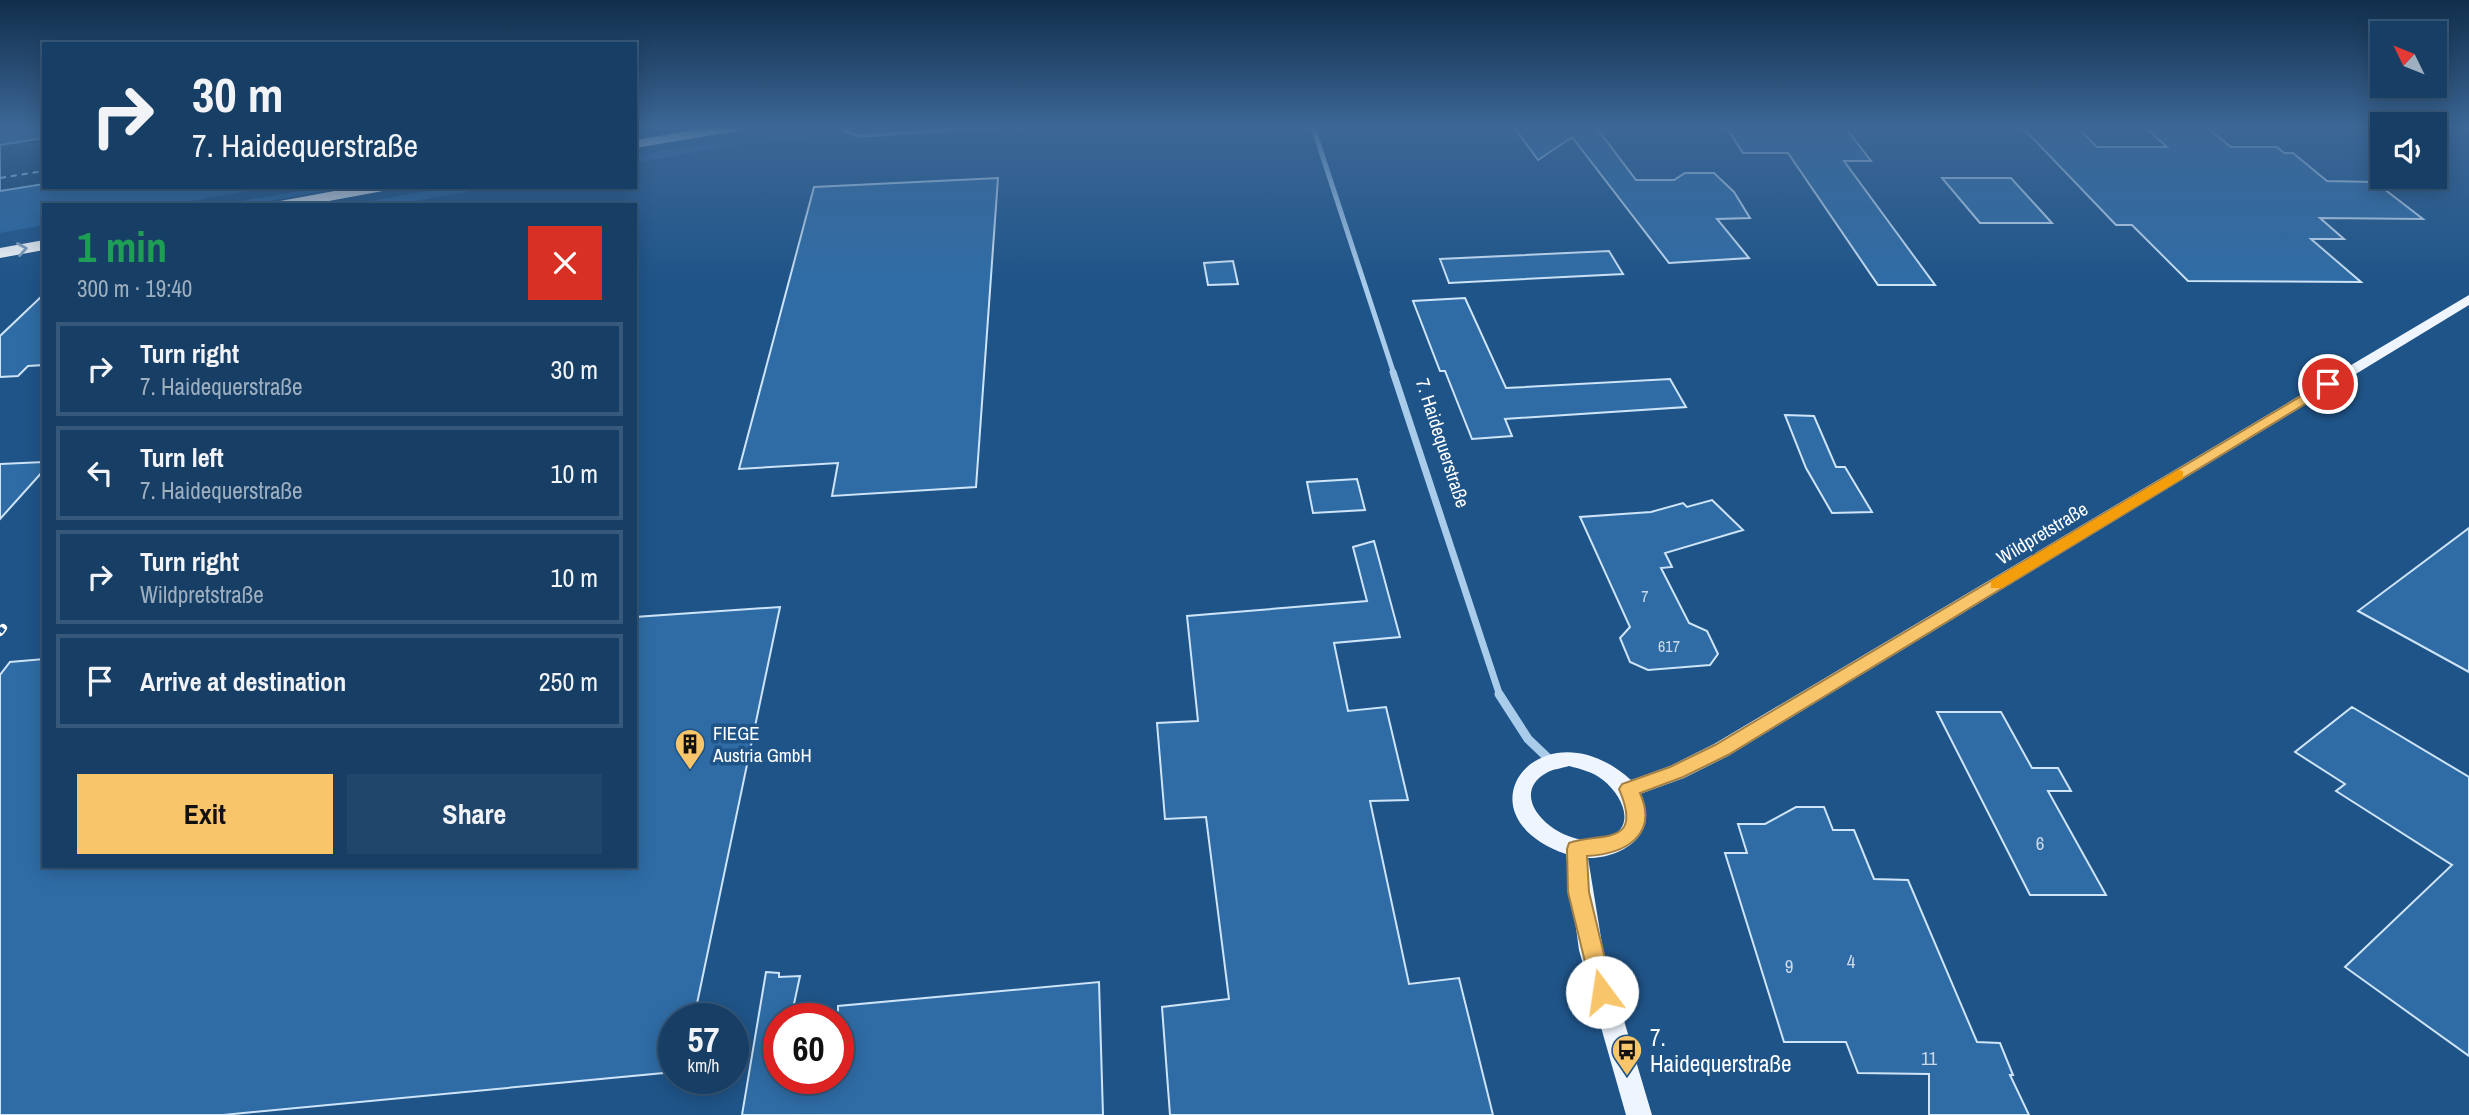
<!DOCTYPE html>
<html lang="en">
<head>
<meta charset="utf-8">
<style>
  body { margin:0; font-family:"Archivo Narrow",sans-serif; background:#20466c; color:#f1f3f6; height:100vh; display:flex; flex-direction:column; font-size:26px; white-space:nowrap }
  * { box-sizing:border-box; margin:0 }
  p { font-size:23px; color:#9eafbf }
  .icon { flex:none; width:38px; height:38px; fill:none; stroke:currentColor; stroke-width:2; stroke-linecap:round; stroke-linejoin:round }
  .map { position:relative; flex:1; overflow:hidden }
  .side { position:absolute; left:42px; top:203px; width:595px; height:665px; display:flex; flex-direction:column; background:#173f66; border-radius:0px; box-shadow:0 4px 18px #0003,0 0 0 2px #36587a }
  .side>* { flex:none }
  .banner { position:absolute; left:42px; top:42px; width:595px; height:147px; border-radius:0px; box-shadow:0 4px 18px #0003,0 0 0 2px #36587a; background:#173f66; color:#f1f3f6; overflow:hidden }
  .needle { width:46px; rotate:313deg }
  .controls { position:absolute; left:2370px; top:21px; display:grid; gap:14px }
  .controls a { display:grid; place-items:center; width:77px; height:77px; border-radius:0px; background:#173f66; box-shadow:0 4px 18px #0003,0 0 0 2px #36587a; font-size:35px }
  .speed { position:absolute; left:658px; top:1003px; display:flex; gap:14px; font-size:35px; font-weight:700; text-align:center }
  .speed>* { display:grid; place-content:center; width:91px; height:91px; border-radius:50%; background:#173f66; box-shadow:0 4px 18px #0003,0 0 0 2px #36587a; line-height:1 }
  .speed small { font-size:18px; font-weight:400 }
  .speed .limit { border:10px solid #d22; background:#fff; color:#111 }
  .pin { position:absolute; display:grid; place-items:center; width:60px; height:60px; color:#fff; margin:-30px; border:4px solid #fff; border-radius:50%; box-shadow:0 2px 7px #0007 }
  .me { position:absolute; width:77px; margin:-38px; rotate:346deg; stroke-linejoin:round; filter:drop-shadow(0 0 5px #0008) }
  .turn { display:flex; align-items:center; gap:24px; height:147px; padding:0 35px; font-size:32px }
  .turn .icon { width:91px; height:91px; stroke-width:2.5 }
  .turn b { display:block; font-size:49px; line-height:60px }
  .round { display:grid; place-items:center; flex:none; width:74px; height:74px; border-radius:0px; background:#20466c }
  .overview { display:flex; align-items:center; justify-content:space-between; height:119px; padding:0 35px }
  h1 { font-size:42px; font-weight:700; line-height:52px; color:#1e9e55 }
  .action { display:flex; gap:14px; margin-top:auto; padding:14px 35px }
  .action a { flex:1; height:80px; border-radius:0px; background:#f9c56a; color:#111; font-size:28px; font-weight:700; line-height:80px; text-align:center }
  .action a+a { background:#20466c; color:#f1f3f6 }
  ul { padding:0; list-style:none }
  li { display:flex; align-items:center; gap:21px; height:94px; margin:0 14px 10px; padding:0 21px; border:4px solid #36587a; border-radius:0px }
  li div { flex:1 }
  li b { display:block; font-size:26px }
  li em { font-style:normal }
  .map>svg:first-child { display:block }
</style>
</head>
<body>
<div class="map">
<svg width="2469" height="1115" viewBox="0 0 2469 1115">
  <rect width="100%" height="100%" fill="#1f5488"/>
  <path fill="#2967a0" d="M 0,127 L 44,127 L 44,138 L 0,145 Z
    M 804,127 L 803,142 L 748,143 L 635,163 L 635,156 Z
    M 44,184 L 44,187 L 270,187 L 167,205 L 44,205 L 44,225 L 0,233 L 0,191 Z
    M 323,187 L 349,187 L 246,205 L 218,205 Z
    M 450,187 L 493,187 L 393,205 L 347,205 Z"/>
  <path fill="#153e67" stroke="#9dc7ec" stroke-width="2" d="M 44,138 L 44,184 L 0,191 L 0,145 Z"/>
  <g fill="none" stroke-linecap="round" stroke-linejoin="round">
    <path stroke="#b5d5f2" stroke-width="2" stroke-dasharray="6 5" stroke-linecap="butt" d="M 0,178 L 44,171"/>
  </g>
  <path fill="#2f6ca5" stroke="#cee4f8" stroke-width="2" d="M 1514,127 L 1596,127 L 1636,180 L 1674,180 L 1685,173 L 1714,173 L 1734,192 L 1750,218 L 1717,219 L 1749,258 L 1669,263 L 1572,137 L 1538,160 Z
    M 1726,127 L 1845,127 L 1871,161 L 1844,161 L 1935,285 L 1878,285 L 1788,153 L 1743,153 Z
    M 2022,127 L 2077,127 L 2097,147 L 2167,147 L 2145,127 L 2206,127 L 2231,147 L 2277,147 L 2284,153 L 2293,153 L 2327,181 L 2375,182 L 2423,219 L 2320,218 L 2344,239 L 2311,239 L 2361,282 L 2188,281 L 2132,225 L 2116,225 Z
    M 998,178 L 976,487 L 832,496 L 838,463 L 739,469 L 814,187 Z
    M 1942,178 L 2011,178 L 2052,223 L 1980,223 Z
    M 1609,251 L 1623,274 L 1449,283 L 1440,259 Z
    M 1233,261 L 1238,284 L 1208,285 L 1204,263 Z
    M 44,294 L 44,365 L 28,366 L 18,376 L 0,377 L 0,336 Z
    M 1465,298 L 1506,388 L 1670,379 L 1686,407 L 1505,419 L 1512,436 L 1472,439 L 1445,371 L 1440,371 L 1413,301 Z
    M 1785,415 L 1814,416 L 1836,467 L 1845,467 L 1872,512 L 1832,513 L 1806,468 Z
    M 44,462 L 44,470 L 0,519 L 0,464 Z
    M 1357,479 L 1365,510 L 1313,513 L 1307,482 Z
    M 1712,500 L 1743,530 L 1665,553 L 1672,567 L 1661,568 L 1689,623 L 1707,631 L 1718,654 L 1710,665 L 1648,670 L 1630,662 L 1620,638 L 1630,627 L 1580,517 L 1651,512 L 1683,503 L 1687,507 Z
    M 2469,528 L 2469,672 L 2358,611 Z
    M 1374,541 L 1400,637 L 1334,643 L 1348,711 L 1386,707 L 1408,800 L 1370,801 L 1409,984 L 1459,978 L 1493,1115 L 1170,1115 L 1162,1007 L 1229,999 L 1206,817 L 1165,819 L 1157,723 L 1198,721 L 1187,616 L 1367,601 L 1353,547 Z
    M 780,607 L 694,1018 L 674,1018 L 674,1072 L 223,1115 L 0,1115 L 0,675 L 10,662 L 44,659 L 44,866 L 635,866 L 635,617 Z
    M 2352,707 L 2469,777 L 2469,1056 L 2345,967 L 2452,865 L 2336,791 L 2345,784 L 2295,752 Z
    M 1937,712 L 2001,712 L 2032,768 L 2058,768 L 2071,791 L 2048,791 L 2106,895 L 2030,895 Z
    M 1796,807 L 1824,807 L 1833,830 L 1854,830 L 1874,879 L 1908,880 L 1977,1042 L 2000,1043 L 2013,1075 L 2010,1075 L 2029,1115 L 1929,1115 L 1929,1074 L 1858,1073 L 1846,1042 L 1784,1042 L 1725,853 L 1747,853 L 1738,824 L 1765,824 Z
    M 766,972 L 779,973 L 779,977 L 800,976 L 791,1018 L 779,1018 L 779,1078 L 838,1078 L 838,1006 L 1099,982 L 1103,1115 L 742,1115 Z"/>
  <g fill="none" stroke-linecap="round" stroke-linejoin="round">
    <path stroke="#aacceb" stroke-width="3.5" d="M 845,127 L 845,131 L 860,136 L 996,127"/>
    <path stroke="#aacceb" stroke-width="5" d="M 1313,127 L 1394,374"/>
    <path stroke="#aacceb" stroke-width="7" d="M 1393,372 L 1500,696"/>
    <path stroke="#aacceb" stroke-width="9" d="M 1499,694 L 1528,739 L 1550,760"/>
    <path fill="#eef5fe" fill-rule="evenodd" d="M 2469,295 L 2469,305 L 1728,756 L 1684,778 L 1640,794 C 1661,832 1624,858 1588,858 L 1603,950 L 1652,1115 L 1626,1115 L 1579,950 L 1566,854 C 1452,814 1542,700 1631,780 L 1670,766 L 1714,744 ZM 1569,766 C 1581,769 1593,772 1603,780 C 1622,795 1638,827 1607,838 C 1564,853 1500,797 1548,772 C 1554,769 1563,768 1569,766 Z"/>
    <path fill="#fff" fill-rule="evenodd" d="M 711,127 L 743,127 L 736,131 L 635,148 L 635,140 Z
      M 356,187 L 390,187 L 383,191 L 307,205 L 273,205 L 280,201 Z
      M 44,240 L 44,250 L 0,258 L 0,248 Z"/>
    <g stroke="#fff" stroke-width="8">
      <path id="rail" d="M 0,632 L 3,628"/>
    </g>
    <use href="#rail" stroke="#1f5488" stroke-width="5" stroke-dasharray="16" stroke-linecap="butt"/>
  </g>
  <defs><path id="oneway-chevron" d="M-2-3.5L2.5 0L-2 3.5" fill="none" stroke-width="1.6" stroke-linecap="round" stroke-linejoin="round" transform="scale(1.75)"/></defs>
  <use stroke="#84a1be" href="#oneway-chevron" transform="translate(22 249) rotate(-10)"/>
  <linearGradient id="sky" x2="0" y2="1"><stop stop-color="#112e4b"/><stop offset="0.45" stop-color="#3c6796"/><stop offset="1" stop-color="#3c6796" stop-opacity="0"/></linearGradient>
  <rect width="2469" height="283" fill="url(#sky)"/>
  <path fill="#f9c56a" stroke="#a28045" stroke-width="2" d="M 2328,380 L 2335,384 L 2333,387 L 1728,755 L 1683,777 L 1640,793 C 1659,836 1624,854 1587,856 L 1589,892 L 1613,992 L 1610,999 L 1602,1002 L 1594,999 L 1568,892 L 1567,849 L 1569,843 C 1601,832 1644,847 1619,789 L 1622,784 L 1670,767 L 1715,745 Z"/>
  <path fill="#f59e0b" d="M 2178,470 L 2183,471 L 2183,478 L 2002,588 L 1991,588 L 1991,581 Z"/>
  <defs>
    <g id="building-pin" transform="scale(1.575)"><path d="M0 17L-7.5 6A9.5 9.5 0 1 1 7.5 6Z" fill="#f9c56a" stroke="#1f5488"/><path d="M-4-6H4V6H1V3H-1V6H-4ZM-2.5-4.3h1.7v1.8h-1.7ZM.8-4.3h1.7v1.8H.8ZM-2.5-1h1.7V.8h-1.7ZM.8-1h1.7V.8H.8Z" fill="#111"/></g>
    <g id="bus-pin" transform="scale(1.575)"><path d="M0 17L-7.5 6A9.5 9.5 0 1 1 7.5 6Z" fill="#f9c56a" stroke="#1f5488"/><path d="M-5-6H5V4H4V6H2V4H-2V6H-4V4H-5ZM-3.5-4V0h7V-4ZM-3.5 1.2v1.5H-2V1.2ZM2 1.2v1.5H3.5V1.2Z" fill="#111"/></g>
  </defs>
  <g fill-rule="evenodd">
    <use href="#building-pin" x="690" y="744"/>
    <use href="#bus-pin" x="1627" y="1050"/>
  </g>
  <g text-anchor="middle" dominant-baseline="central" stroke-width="7" stroke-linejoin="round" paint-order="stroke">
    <g font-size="16" fill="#cbdae8">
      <text x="1645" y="596">7</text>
      <text x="1669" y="646">617</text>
    </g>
    <g font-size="19" fill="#fff" stroke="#1f5488">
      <text transform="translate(1443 443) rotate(72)">7. Haidequerstraße</text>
      <text transform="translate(2042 533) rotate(-31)">Wildpretstraße</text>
    </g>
    <g font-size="19" fill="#fff" stroke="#1f5488" text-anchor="start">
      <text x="713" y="733">FIEGE<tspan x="713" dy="22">Austria GmbH</tspan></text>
    </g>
    <g font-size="19" fill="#cbdae8">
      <text x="2040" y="843">6</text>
      <text x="1851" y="961">4</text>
      <text x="1789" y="966">9</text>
      <text x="1929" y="1058">11</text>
    </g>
    <g font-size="23" fill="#fff" stroke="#1f5488" text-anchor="start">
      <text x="1650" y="1037">7.<tspan x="1650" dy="26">Haidequerstraße</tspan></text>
    </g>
  </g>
</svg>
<div class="controls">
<a><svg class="needle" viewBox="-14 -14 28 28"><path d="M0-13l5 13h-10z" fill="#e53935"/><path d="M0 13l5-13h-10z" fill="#9eafbf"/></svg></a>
<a><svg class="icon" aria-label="sound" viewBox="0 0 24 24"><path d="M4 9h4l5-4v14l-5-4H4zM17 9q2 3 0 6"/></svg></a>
</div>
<div class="speed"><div>57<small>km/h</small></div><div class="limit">60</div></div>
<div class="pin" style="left:2328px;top:384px;background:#d93025"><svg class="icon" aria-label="arrive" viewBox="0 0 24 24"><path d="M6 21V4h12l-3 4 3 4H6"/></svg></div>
<svg class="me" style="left:1602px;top:992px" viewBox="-20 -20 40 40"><circle r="19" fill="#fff"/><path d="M0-13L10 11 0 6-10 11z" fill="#f9c56a"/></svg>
<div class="banner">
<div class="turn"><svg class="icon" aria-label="right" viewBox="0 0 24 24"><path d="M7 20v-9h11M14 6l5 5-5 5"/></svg><div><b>30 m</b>7. Haidequerstraße</div></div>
</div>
<section class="side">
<div class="overview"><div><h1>1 min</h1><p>300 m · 19:40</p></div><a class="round" style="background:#d93025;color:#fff"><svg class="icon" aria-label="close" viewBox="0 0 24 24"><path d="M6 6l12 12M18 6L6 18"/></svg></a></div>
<ul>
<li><svg class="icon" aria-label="right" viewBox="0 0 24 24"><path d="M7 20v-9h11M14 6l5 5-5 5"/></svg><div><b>Turn right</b><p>7. Haidequerstraße</p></div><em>30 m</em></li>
<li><svg class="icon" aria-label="left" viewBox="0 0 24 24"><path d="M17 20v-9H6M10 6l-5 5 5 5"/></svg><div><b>Turn left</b><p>7. Haidequerstraße</p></div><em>10 m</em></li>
<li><svg class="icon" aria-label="right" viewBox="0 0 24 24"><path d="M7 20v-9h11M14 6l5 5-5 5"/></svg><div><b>Turn right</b><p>Wildpretstraße</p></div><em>10 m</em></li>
<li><svg class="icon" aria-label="arrive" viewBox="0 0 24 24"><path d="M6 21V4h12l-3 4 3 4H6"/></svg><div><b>Arrive at destination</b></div><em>250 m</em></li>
</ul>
<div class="action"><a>Exit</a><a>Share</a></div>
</section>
</div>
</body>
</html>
